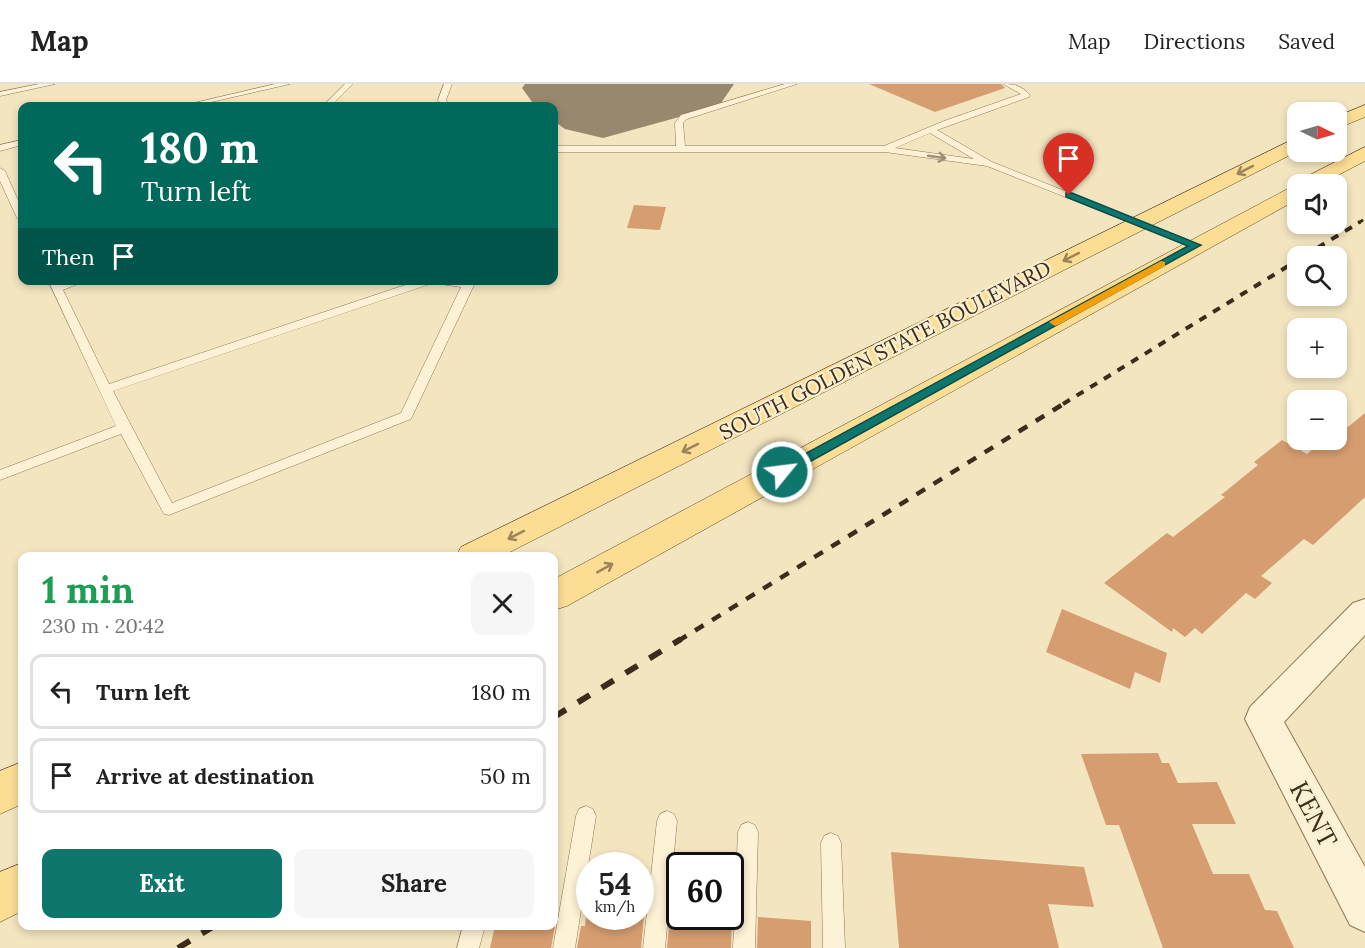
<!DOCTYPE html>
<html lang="en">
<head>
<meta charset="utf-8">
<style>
  body { margin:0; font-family:Lora,serif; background:#f6f6f6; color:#222; height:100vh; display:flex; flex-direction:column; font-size:22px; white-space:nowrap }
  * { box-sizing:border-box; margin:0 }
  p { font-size:20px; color:#767676 }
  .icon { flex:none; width:33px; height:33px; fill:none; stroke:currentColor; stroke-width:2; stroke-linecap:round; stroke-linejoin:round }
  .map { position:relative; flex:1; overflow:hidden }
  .drawer { position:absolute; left:18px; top:468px; width:540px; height:378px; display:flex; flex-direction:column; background:#fff; border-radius:12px; box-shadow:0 3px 9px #0003 }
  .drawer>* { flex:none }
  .hud { position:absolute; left:18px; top:18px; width:540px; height:183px; border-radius:12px; box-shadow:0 3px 9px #0003; background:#00695c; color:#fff; overflow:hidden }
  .needle { width:39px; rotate:95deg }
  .buttons { position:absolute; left:1287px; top:18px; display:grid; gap:12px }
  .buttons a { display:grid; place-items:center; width:60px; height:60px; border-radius:12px; background:#fff; box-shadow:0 3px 9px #0003; font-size:30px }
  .speed { position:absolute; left:576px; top:768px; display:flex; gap:12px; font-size:30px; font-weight:700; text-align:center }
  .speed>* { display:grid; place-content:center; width:78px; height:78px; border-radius:50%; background:#fff; box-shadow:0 3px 9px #0003; line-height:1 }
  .speed small { font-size:15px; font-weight:400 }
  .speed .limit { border:3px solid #111; border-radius:9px; background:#fff; color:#111 }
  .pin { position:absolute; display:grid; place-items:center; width:51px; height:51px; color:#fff; margin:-62px -26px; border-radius:50% 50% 50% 0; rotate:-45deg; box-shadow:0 0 6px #0007 }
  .pin .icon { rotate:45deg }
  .me { position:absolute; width:66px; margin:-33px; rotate:61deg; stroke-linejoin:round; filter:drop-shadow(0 0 4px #0008) }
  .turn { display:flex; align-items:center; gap:21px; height:126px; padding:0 24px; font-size:27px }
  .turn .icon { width:78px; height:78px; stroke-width:2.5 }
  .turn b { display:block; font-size:42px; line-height:51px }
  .then { display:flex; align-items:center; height:57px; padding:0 24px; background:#0003; gap:12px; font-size:22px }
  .round { display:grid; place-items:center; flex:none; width:63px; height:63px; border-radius:12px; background:#f6f6f6 }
  .summary { display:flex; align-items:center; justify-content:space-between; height:102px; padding:0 24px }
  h1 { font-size:36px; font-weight:700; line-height:45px; color:#1e9e55 }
  .button { display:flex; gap:12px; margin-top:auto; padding:12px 24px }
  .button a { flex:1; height:69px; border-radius:12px; background:#0f766e; color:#fff; font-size:24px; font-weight:700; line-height:69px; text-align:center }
  .button a+a { background:#f6f6f6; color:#222 }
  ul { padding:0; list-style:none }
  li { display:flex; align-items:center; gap:18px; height:75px; margin:0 12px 9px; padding:0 12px; border:3px solid #e0e0e0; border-radius:12px }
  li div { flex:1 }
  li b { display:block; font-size:22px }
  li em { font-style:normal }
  header { display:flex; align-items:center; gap:36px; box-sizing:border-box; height:84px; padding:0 30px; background:#fff; border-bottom:2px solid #e0e0e0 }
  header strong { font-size:28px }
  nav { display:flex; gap:33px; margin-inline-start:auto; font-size:21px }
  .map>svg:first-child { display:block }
</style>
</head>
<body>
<header>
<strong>Map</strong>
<nav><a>Map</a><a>Directions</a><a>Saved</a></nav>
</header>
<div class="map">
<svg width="1365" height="864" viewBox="0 0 1365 864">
  <rect width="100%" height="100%" fill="#f3e5c0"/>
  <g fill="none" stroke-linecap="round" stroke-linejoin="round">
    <path fill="#98886e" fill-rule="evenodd" d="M 525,0 L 734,0 L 719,22 L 603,54 L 565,45 L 554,37 L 554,22 L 535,22 L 522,4 Z"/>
  </g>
  <path fill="#d69d71" d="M 869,0 L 1001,0 L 1005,4 L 935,28 Z
    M 634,121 L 666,123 L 660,146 L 627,144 Z
    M 1365,329 L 1365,413 L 1313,461 L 1304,455 L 1261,492 L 1272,499 L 1255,515 L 1246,509 L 1202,550 L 1195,544 L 1185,553 L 1173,544 L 1172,548 L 1104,499 L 1167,449 L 1173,453 L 1225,413 L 1221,411 L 1258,381 L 1254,378 L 1282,356 L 1307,370 L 1323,356 L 1336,356 L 1336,344 L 1342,340 L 1348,343 Z
    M 1062,525 L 1167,569 L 1160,599 L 1135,588 L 1130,605 L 1046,568 Z
    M 1158,669 L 1162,679 L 1169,679 L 1178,699 L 1217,698 L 1236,740 L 1192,740 L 1213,790 L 1249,790 L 1265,826 L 1277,827 L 1294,864 L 1163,864 L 1119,741 L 1106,741 L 1081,670 Z
    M 891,768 L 1084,783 L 1094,823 L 1048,820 L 1059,864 L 899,864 Z
    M 586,832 L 644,832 L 641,864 L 577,864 L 581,842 L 585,842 Z
    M 670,832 L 732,832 L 731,864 L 667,864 Z
    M 758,833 L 811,837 L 811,864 L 757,864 Z
    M 495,842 L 555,842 L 551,864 L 490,864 Z"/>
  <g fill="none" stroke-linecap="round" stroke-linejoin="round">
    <g stroke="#8f7556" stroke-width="1">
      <path id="lane" d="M 39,0 L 55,0 L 0,12 L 0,8 Z
        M 275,0 L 290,0 L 194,22 L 181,22 Z
        M 345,0 L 353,0 L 331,22 L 323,22 Z
        M 444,0 L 452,0 L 446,16 L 450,22 L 442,22 L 438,16 Z
        M 785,0 L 797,0 L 687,35 L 683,39 L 685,62 L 884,62 L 944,37 L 1021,10 L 1003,0 C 1015,0 1022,2 1030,11 L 1029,13 L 937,46 L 992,78 L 1201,161 L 1192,163 L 987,82 L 885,68 L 554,68 L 554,62 L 676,62 L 675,39 L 681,31 ZM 930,49 L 974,75 L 895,64 Z
        M 22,56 L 22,61 L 0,67 L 0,61 Z
        M 0,84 L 5,87 L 22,125 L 22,137 L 17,134 L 0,97 Z
        M 48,196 L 59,196 L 60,199 L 69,196 L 87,196 L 63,206 L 109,300 L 420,196 L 460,196 L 474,201 L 411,335 L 169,431 L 164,430 L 121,350 L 0,396 L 0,386 L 116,342 ZM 433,199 L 461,203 L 401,329 L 172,419 L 113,307 Z
        M 586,722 L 593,725 L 596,732 L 575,864 L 553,864 L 576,732 L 579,725 Z
        M 667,727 L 674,730 L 677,737 L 665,864 L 643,864 L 657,737 L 660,730 Z
        M 748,738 L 755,741 L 758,748 L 755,864 L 733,864 L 738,748 L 741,741 Z
        M 831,749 L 838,752 L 841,759 L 845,864 L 823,864 L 821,759 L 824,752 Z
        M 463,842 L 485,842 L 479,864 L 457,864 Z"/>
    </g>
    <g stroke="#8f7556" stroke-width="2">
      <path id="street" d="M 1365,515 L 1365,551 L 1284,638 L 1365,783 L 1365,848 L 1350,841 L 1245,635 L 1250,623 L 1353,519 Z"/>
    </g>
    <g stroke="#5c432a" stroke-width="1">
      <path id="primary" d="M 1365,21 L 1365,33 L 1336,45 L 1336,33 Z
        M 1298,53 L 1298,67 L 502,472 L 456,472 L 461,463 Z
        M 1365,63 L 1365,77 L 1321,100 L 1298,100 L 1298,115 L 567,522 L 554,526 L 554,495 L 1297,100 L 1300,96 Z
        M 22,678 L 22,720 L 0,730 L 0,687 Z
        M 22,779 L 22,827 L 0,838 L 0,788 Z"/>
    </g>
    <use href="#lane" fill="#fdf2d5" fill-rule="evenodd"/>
    <use href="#street" fill="#fdf2d5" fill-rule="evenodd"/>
    <use href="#primary" fill="#fbdd94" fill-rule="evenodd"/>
    <path stroke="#3d2c1c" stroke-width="3" stroke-dasharray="6 6" stroke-linecap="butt" d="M 1358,139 L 1365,135"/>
    <path stroke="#3d2c1c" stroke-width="4" stroke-dasharray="8 8" stroke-linecap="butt" d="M 1304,172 L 1360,138
      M 1063,320 L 1298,176"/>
    <path stroke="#3d2c1c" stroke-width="4.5" stroke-dasharray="10 10" stroke-linecap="butt" d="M 678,557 L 1065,319"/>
    <path stroke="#3d2c1c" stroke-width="6" stroke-dasharray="14 14" stroke-linecap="butt" d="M 554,633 L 681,555
      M 178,864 L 214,842"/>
  </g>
  <defs><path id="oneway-shaft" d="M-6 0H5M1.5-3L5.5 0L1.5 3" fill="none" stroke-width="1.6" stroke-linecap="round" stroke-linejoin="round" transform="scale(1.5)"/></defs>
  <use stroke="#9d8f78" href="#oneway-shaft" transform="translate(937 73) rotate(8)"/>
  <g stroke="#9c8458">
    <use href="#oneway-shaft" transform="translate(1245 86) rotate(153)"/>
    <use href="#oneway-shaft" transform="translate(1071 173) rotate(153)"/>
    <use href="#oneway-shaft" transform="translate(690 364) rotate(153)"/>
    <use href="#oneway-shaft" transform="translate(516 451) rotate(153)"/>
    <use href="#oneway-shaft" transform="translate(605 484) rotate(-29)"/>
  </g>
  <path fill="#0f766e" stroke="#0a4d48" stroke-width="1.5" d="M 1066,109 L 1072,109 L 1201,161 L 786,391 L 777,391 L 775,388 L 777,385 L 1188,162 L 1066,113 Z"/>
  <path fill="#f59e0b" d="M 1161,177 L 1165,178 L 1165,182 L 1058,241 L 1055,242 L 1049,238 Z"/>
  <g text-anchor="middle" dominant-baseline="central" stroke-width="4.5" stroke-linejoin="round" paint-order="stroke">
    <g font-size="21" fill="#3d2c1c" stroke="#faefd1">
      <text transform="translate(885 266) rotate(-27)">SOUTH GOLDEN STATE BOULEVARD</text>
    </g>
    <g font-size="26" fill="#3d2c1c" stroke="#faefd1">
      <text transform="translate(1314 730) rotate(62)">KENT</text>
    </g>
  </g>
</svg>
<div class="buttons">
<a><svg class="needle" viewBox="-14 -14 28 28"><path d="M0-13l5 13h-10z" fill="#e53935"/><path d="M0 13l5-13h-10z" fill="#767676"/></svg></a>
<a><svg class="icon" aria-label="sound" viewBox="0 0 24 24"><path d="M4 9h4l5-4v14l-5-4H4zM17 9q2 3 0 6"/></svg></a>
<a><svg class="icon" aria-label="search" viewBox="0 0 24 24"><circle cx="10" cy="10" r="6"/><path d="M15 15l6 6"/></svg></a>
<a>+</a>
<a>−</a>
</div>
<div class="speed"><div>54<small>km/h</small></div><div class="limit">60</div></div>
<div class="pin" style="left:1069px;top:111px;background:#d93025"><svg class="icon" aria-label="arrive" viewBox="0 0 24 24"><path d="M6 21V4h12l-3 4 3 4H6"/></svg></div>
<svg class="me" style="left:782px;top:388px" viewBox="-20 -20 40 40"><circle r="17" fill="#0f766e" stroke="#fff" stroke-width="3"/><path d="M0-11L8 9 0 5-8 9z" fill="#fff"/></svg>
<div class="hud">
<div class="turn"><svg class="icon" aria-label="left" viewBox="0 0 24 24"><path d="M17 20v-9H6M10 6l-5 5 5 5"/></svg><div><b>180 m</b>Turn left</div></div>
<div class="then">Then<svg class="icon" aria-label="arrive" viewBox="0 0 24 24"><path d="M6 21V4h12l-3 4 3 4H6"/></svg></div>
</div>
<section class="drawer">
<div class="summary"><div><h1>1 min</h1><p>230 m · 20:42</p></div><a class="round"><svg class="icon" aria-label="close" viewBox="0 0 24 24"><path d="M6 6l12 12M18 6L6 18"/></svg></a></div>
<ul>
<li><svg class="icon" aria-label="left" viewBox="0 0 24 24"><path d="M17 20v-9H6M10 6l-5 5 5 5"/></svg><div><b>Turn left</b></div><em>180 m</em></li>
<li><svg class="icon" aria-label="arrive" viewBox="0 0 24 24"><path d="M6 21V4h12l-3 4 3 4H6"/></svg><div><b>Arrive at destination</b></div><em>50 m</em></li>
</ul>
<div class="button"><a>Exit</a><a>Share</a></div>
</section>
</div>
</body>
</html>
